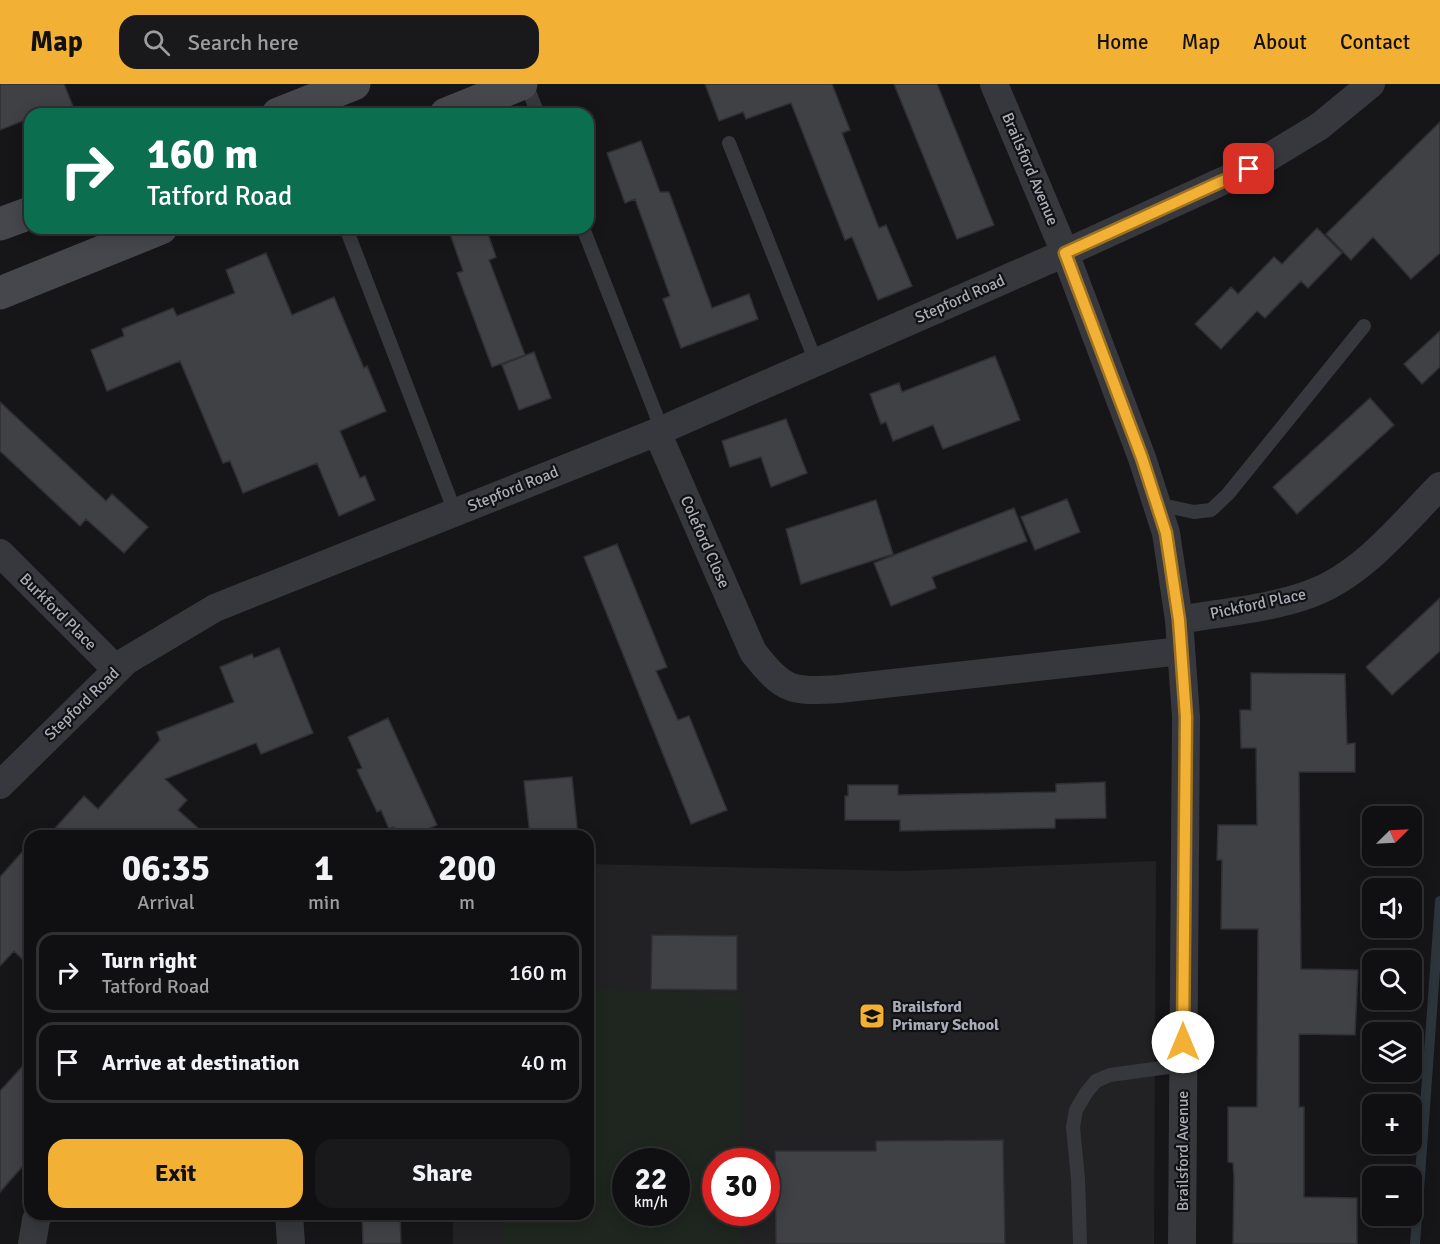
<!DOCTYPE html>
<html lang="en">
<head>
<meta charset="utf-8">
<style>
  body { margin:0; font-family:Signika,sans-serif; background:#19191b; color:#f1f3f6; height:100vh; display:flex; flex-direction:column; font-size:22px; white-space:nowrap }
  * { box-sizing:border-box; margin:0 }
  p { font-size:20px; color:#9c9d9f }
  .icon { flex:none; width:33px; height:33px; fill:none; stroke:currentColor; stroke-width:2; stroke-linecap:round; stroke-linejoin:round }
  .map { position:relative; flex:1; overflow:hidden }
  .drawer { position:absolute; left:24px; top:746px; width:570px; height:390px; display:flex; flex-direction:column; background:#101012; border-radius:18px; box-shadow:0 3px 15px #0003,0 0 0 2px #303032 }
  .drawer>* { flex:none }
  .guide { position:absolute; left:24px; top:24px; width:570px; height:126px; border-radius:18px; box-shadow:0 3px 15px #0003,0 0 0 2px #303032; background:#0b6e4f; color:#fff; overflow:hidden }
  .needle { width:39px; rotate:66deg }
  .fabs { position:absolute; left:1362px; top:722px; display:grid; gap:12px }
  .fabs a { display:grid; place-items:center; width:60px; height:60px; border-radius:12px; background:#101012; box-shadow:0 3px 15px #0003,0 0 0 2px #303032; font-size:30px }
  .speed { position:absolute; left:612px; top:1064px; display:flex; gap:12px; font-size:30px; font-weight:700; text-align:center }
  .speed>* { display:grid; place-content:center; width:78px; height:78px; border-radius:50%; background:#101012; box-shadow:0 3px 15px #0003,0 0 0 2px #303032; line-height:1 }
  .speed small { font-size:15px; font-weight:400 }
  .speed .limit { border:9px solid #d22; background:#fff; color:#111 }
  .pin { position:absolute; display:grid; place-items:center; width:51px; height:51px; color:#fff; margin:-26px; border-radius:12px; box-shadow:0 3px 9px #0006 }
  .me { position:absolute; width:66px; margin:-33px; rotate:0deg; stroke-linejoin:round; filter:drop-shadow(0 0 4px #0008) }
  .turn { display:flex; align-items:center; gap:21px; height:126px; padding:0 24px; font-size:27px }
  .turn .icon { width:78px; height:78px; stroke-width:2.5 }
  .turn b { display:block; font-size:42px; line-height:51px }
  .eta { display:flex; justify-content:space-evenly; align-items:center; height:102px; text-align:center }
  .eta b { font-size:36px; font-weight:800; line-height:42px }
  .primary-button { display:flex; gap:12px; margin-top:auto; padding:12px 24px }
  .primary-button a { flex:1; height:69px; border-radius:18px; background:#f2b134; color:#111; font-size:24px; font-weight:800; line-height:69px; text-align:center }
  .primary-button a+a { background:#19191b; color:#f1f3f6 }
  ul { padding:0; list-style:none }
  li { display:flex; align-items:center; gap:18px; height:81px; margin:0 12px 9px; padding:0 12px; border:3px solid #303032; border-radius:18px }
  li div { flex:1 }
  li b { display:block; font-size:22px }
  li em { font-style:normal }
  header { display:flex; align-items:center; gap:36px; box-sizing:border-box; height:84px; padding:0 30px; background:#f2b134; color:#111 }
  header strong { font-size:28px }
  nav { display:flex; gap:33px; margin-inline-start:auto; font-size:21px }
  .search { width:420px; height:54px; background:#19191b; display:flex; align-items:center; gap:15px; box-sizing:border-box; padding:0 21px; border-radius:18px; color:#9c9d9f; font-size:22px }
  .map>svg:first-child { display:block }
</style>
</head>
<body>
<header>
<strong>Map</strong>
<div class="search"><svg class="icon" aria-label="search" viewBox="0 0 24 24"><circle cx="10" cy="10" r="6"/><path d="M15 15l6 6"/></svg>Search here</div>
<nav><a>Home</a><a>Map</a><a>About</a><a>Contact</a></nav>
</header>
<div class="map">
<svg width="1440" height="1160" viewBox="0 0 1440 1160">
  <rect width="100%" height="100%" fill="#161618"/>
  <path fill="#222225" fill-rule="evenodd" d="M 1156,777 L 1154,1160 L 453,1160 L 453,1130 L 588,1130 L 588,780 L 903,787 ZM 626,1077 L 676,1077 L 676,1128 L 626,1128 ZM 716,1077 L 766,1077 L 766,1128 L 716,1128 Z"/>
  <path fill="#1e261f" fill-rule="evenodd" d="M 588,905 L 742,910 L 741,1077 L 716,1077 L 716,1128 L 741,1128 L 740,1160 L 502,1160 L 503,1130 L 588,1130 ZM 626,1077 L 676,1077 L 676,1128 L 626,1128 Z"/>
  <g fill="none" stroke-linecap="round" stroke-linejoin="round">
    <path stroke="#2c353c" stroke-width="10" d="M 1415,1160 L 1440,817"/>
  </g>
  <path fill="#404145" stroke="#303034" stroke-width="1.5" d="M 0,0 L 64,0 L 76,30 L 30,30 L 30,34 L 0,46 Z
    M 705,0 L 832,0 L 850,46 L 842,49 L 879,144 L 886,141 L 912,202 L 878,216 L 852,153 L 845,156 L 791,19 L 746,35 L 743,28 L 719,37 Z
    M 894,0 L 937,0 L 994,141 L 957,155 Z
    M 1440,38 L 1440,169 L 1411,195 L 1373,153 L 1351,176 L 1326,150 Z
    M 641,57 L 660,108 L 669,108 L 712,224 L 749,210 L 758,235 L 681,264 L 663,215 L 670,212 L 635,115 L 625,119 L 607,69 Z
    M 448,144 L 486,144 L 496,173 L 489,176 L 525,271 L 492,283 L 457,189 L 463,187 Z
    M 1317,144 L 1342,169 L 1308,204 L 1301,197 L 1265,234 L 1257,227 L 1221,265 L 1195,240 L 1231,203 L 1238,210 L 1274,173 L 1282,180 Z
    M 266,169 L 292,231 L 334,213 L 364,284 L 367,282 L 386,327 L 340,347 L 360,394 L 365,392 L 375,416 L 339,432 L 317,379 L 243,409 L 230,377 L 223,379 L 180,277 L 107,307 L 91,266 L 124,252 L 122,245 L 173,224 L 177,232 L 235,209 L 226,186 Z
    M 1440,247 L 1440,283 L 1422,300 L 1404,280 Z
    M 534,268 L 551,314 L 519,326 L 502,281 Z
    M 995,272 L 1020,336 L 943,365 L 933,341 L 893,357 L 886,338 L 881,340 L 870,310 L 899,299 L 902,308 Z
    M 1370,314 L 1394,341 L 1297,430 L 1273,403 Z
    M 0,318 L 106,417 L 112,410 L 148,443 L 124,469 L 86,435 L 80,442 L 0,367 Z
    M 786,335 L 807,389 L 771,403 L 761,373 L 730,383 L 722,357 Z
    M 1067,415 L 1080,448 L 1035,466 L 1021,433 Z
    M 876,416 L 893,470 L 801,500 L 786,445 Z
    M 1014,424 L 1027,457 L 932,493 L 936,504 L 891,522 L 874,479 Z
    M 617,460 L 667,583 L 656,587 L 678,636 L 689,632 L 727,726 L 691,740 L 584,473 Z
    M 1440,514 L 1440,567 L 1392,611 L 1366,583 Z
    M 279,564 L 313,649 L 261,670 L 256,659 L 165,695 L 187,716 L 178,726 L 207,752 L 48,752 L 84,712 L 98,725 L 160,656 L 157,648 L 234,618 L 220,583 L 252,570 L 254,574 Z
    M 1251,589 L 1345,590 L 1347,660 L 1355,659 L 1355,688 L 1299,688 L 1301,885 L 1358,886 L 1355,951 L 1299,950 L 1299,1023 L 1304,1023 L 1304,1113 L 1357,1114 L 1357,1160 L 1233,1160 L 1234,1095 L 1233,1079 L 1228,1078 L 1228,1023 L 1257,1023 L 1258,845 L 1221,845 L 1222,776 L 1217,776 L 1218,741 L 1257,741 L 1256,664 L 1241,664 L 1240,626 L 1251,626 Z
    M 388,634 L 437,741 L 413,752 L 398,752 L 394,743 L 389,745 L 381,726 L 377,728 L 357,686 L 362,684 L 348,653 Z
    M 572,693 L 578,752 L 530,752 L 524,697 Z
    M 1105,698 L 1106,734 L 1055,735 L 1055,744 L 900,747 L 900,736 L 845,736 L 845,712 L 848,712 L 848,701 L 898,701 L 898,711 L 1056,708 L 1056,700 Z
    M 30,759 L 30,883 L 14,867 L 0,882 L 0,793 Z
    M 652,851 L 737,852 L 737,906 L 651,905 Z
    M 30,974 L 30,1074 L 0,1108 L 0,1007 Z
    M 1003,1056 L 1005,1160 L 776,1160 L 775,1067 L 876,1067 L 876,1057 Z
    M 362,1130 L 400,1130 L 401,1160 L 363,1160 Z"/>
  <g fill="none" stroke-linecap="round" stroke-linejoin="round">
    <path stroke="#37383d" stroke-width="14" d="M 526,0 L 538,30
      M 729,59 L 816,278
      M 346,144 L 455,428
      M 583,144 L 662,346
      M 1157,420 L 1194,428 L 1211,426 L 1228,410 L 1364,242
      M 1080,1160 L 1078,1095 L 1073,1043 L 1076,1026 L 1086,1009 L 1096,997 L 1110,991 L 1183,981"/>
    <path stroke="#37383d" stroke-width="28" d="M 994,0 L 1065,169 L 1142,374 L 1166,449 L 1179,536 L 1186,633 L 1182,1160
      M 657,348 L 753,568 C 784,607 790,608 839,605 L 1181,567
      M 0,469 L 117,586
      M 1179,536 C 1223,528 1269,525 1310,510 C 1363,491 1402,440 1440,402
      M 0,701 L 126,577 L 215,524 L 657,348 L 1065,169 L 1249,85 L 1320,42 L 1371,0
      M 289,1130 L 291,1160
      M 32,1160 L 36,1136 L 39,1130"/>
    <path stroke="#45474d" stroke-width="33" d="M 278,30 L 354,0
      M 446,30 L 521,0
      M 0,140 L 30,129
      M 0,209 L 161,144"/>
  </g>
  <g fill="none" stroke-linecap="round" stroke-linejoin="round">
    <g stroke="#9d7322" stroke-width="15">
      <path id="route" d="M 1183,958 L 1186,633 L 1179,536 L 1166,449 L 1142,374 L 1065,169 L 1249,85"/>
    </g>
    <use href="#route" stroke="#f2b134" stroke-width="10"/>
  </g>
  <defs>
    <g id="school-square" transform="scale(1.35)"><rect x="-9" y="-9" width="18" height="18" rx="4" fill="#f2b134" stroke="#111113"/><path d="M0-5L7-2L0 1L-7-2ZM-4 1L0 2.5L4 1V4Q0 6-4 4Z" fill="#111"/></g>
  </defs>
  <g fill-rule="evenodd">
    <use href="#school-square" x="872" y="932"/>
  </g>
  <g text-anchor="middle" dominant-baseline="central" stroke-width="4.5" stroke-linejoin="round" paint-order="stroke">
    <g font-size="16" fill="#a8adb8" stroke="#111113">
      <text transform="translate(1030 85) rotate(67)">Brailsford Avenue</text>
      <text transform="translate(960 215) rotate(-24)">Stepford Road</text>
      <text transform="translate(513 405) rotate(-22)">Stepford Road</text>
      <text transform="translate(705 458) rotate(66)">Coleford Close</text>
      <text transform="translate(1258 520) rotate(-12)">Pickford Place</text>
      <text transform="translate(58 528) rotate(45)">Burkford Place</text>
      <text transform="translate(82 620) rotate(-44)">Stepford Road</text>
      <text transform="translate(1183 1067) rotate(-90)">Brailsford Avenue</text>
    </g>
    <g font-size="16" font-weight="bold" fill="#a8adb8" stroke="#111113" text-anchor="start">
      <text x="892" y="923">Brailsford<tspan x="892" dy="18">Primary School</tspan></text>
    </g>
  </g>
</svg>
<div class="fabs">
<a><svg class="needle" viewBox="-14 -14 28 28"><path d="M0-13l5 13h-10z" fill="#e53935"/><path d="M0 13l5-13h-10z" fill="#9c9d9f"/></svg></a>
<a><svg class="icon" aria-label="sound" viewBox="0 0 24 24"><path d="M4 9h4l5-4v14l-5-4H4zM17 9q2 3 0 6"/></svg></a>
<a><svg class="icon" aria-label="search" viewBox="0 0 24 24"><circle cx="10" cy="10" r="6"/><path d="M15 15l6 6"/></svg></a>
<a><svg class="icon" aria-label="layers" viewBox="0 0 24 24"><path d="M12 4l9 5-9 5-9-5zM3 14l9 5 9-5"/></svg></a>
<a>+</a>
<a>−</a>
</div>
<div class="speed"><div>22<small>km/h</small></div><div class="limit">30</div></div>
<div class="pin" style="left:1249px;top:85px;background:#d93025"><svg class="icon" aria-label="arrive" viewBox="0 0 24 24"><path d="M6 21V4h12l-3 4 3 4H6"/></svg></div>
<svg class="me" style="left:1183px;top:958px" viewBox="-20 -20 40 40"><circle r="19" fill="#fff"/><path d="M0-13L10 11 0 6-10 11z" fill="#f2b134"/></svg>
<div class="guide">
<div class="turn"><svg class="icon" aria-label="right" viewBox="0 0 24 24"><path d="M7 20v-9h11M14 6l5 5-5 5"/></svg><div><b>160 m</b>Tatford Road</div></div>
</div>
<section class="drawer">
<div class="eta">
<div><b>06:35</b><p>Arrival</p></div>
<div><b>1</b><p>min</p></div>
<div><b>200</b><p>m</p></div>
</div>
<ul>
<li><svg class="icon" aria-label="right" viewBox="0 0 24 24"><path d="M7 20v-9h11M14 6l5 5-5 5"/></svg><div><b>Turn right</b><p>Tatford Road</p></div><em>160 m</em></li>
<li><svg class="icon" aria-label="arrive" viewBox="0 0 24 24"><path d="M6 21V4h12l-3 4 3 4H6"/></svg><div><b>Arrive at destination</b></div><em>40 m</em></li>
</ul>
<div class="primary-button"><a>Exit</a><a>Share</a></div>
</section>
</div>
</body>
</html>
